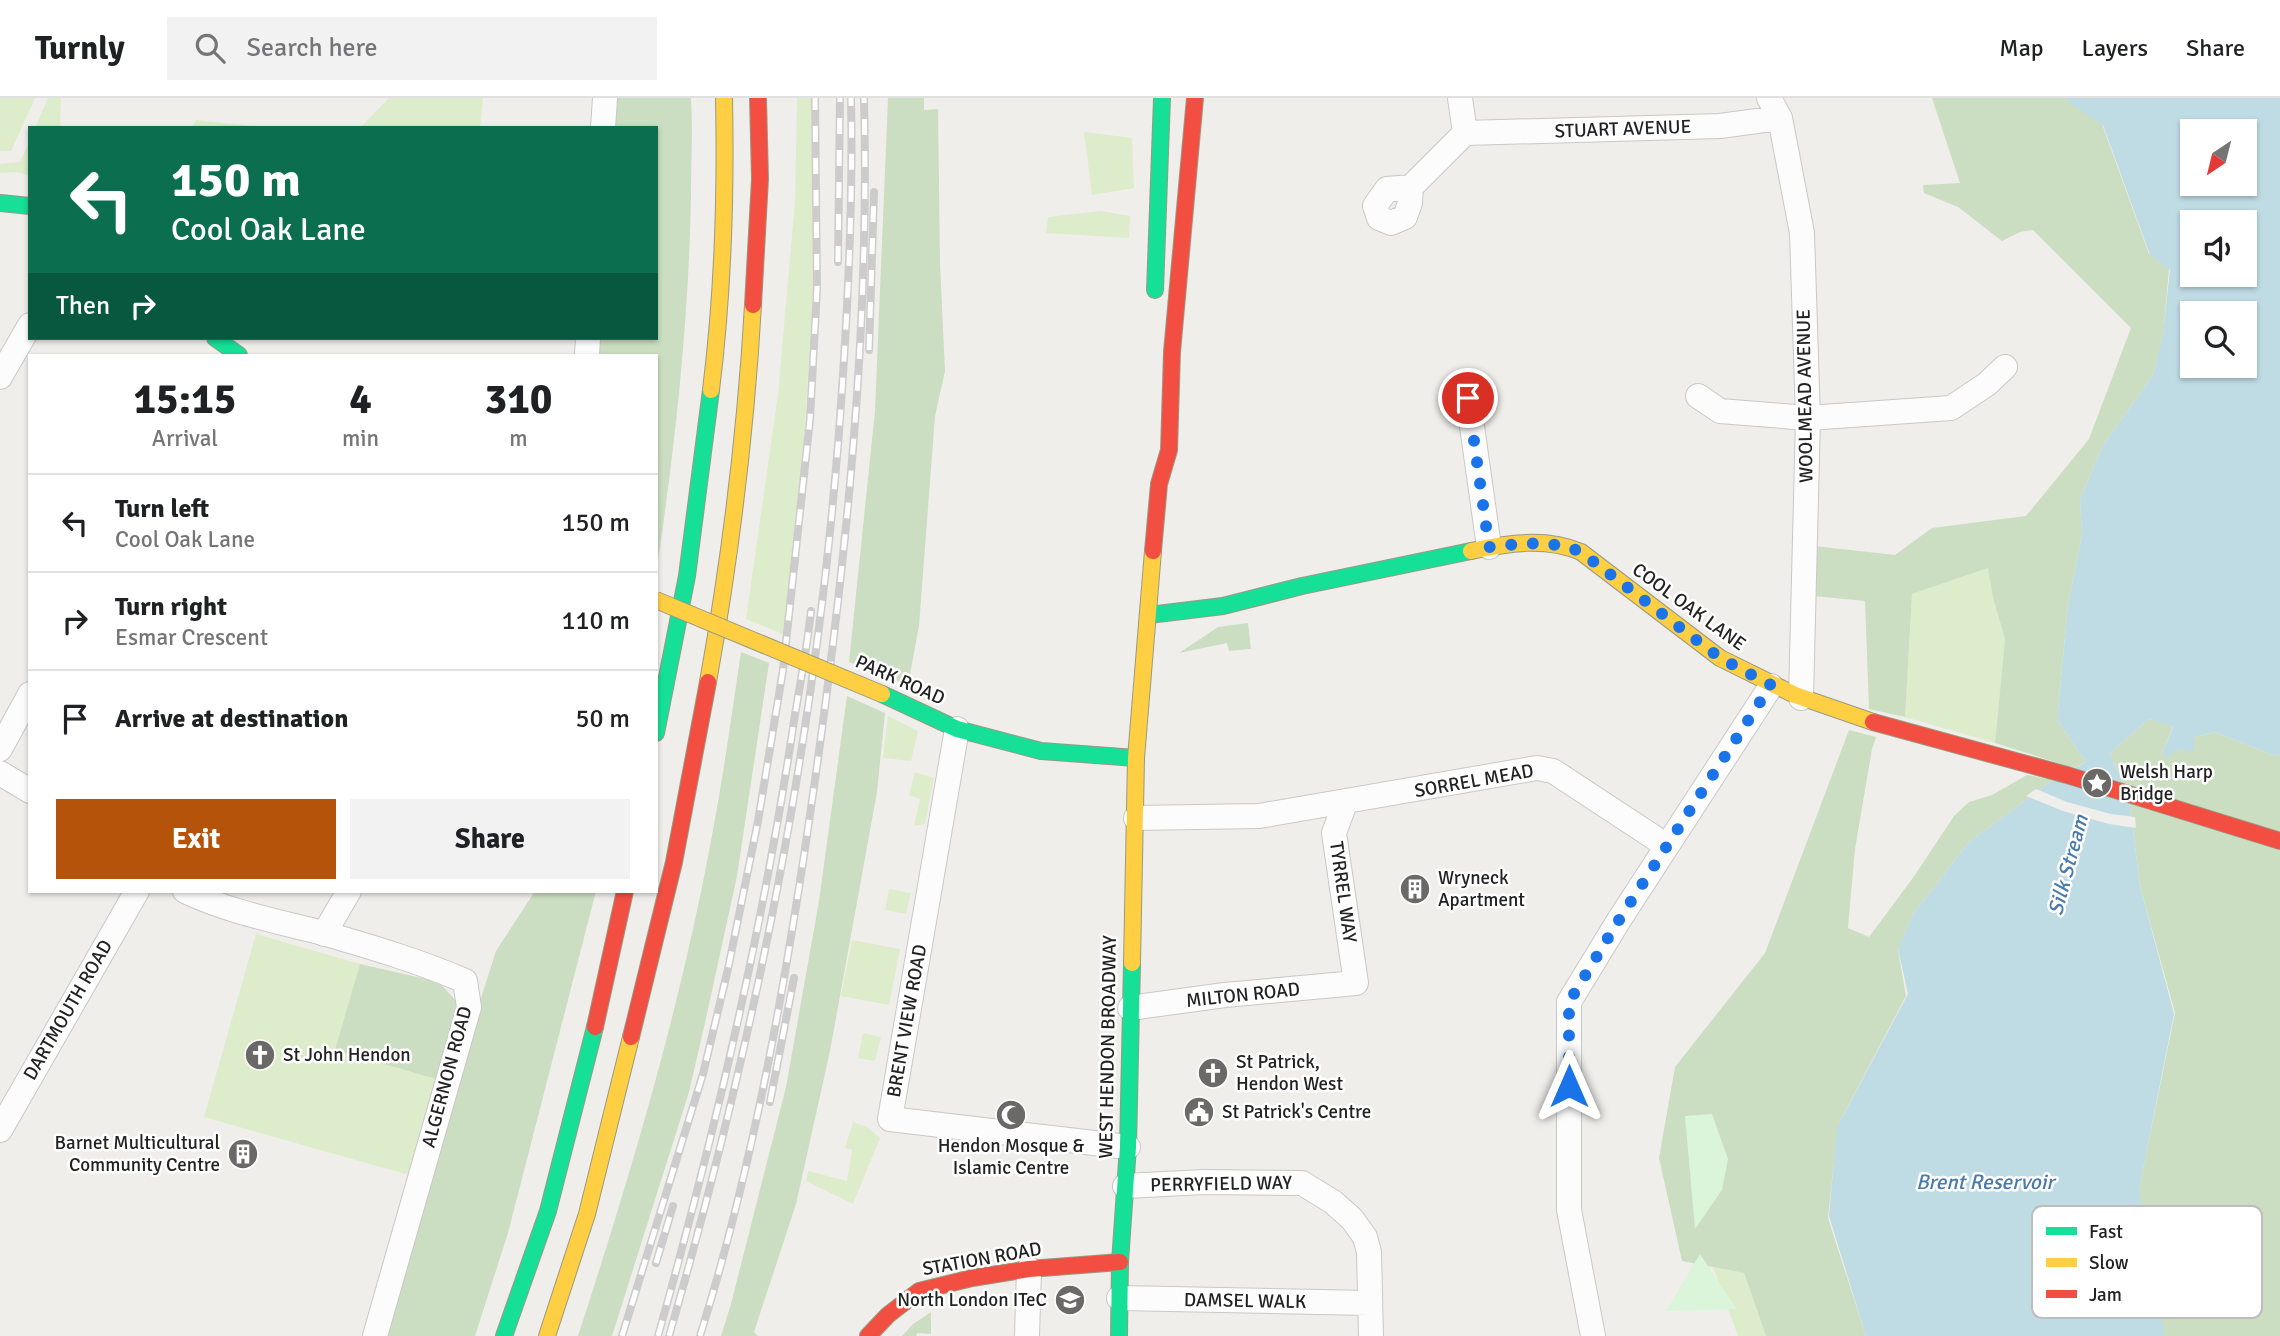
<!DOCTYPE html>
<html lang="en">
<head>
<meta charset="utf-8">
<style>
  body { margin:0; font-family:Signika,sans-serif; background:#f2f2f2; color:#202124; height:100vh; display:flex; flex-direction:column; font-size:26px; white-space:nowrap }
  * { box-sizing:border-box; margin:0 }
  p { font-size:23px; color:#757577 }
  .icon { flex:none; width:38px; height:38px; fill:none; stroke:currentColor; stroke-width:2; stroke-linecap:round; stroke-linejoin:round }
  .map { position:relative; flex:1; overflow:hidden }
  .drawer { position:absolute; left:28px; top:256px; width:630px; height:539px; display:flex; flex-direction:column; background:#fff; border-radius:0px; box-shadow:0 2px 5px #0004 }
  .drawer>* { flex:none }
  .guide { position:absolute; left:28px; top:28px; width:630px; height:214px; border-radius:0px; box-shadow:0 2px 5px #0004; background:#0b6e4f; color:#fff; overflow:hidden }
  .needle { width:46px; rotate:215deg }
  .tools { position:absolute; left:2180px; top:21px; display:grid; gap:14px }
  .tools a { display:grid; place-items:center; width:77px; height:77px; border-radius:0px; background:#fff; box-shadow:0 2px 5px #0004; font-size:35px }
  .pin { position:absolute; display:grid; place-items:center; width:60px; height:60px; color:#fff; margin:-30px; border:4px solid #fff; border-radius:50%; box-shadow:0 2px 7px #0007 }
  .me { position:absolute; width:77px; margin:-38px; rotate:0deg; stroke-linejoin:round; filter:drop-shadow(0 0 5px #0008) }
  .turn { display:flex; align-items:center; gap:24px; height:147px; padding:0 28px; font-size:32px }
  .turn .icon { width:91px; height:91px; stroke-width:2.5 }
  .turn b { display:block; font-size:49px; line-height:60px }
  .then { display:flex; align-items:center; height:66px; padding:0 28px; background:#0003; gap:14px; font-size:26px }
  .eta { display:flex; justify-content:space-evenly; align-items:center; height:119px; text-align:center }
  .eta b { font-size:42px; font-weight:700; line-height:49px }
  .action { display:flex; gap:14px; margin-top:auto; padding:14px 28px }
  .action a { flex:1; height:80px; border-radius:0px; background:#b45309; color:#fff; font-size:28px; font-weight:700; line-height:80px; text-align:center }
  .action a+a { background:#f2f2f2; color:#202124 }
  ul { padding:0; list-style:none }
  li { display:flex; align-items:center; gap:21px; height:98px; padding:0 28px; border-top:2px solid #e0e0e0 }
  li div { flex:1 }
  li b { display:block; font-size:26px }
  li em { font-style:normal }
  header { display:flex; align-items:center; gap:42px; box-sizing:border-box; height:98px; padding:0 35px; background:#fff; border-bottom:2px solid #e0e0e0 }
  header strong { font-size:33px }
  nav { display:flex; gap:38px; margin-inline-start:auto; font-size:24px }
  .search { width:490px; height:63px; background:#f2f2f2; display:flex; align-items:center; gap:18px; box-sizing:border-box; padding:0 24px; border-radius:0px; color:#757577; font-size:26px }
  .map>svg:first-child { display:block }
</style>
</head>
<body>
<header>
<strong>Turnly</strong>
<div class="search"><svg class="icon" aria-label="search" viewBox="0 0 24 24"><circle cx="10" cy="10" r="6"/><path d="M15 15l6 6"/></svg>Search here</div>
<nav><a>Map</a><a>Layers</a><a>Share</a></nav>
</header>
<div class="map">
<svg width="2280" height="1238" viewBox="0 0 2280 1238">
  <rect width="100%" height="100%" fill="#f0eeeb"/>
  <path fill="#ddeccb" d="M 0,0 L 35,0 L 11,53 L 0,53 Z
    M 48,0 L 61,0 L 60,30 L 35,30 Z
    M 389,0 L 483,0 L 480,30 L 360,30 Z
    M 797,0 L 811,0 L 815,159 L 804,342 L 783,536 L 746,521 L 778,296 L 795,104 Z
    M 196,22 L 262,29 L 192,30 Z
    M 1084,34 L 1132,40 L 1134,90 L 1092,97 Z
    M 30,42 L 30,78 L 17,74 L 0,75 L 0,66 L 20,64 Z
    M 1101,113 L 1130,118 L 1129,140 L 1046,135 L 1048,119 Z
    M 1988,470 L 1993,500 L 2005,541 L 1995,645 L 1905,619 L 1912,496 Z
    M 888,618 L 918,633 L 911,663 L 883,660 Z
    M 915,674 L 934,680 L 925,726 L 914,728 L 920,701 L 909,697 Z
    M 889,791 L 911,795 L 906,816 L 885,812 Z
    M 256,836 L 360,866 L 336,952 L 436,981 L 409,1077 L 204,1019 Z
    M 852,842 L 900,851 L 889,907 L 841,898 Z
    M 863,935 L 881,939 L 875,963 L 858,960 Z
    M 853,1024 L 867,1029 L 880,1040 L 853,1106 L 806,1083 L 808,1073 L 847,1083 L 852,1052 L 845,1050 Z
    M 1713,1169 L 1744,1175 L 1766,1238 L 1738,1238 Z"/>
  <path fill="#cbdec1" d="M 612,0 L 691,0 C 693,32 691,64 691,96 C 689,223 675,350 656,476 L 656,257 L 596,257 L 598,240 L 656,240 L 656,30 L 611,30 Z
    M 888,0 L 924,0 L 924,12 L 938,11 L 940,165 L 945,273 L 935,318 L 919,528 L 908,587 L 849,564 L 875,313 Z
    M 1932,0 L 2066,0 L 2102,26 L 2149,156 L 2169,171 L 2163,240 L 2153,277 L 2102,349 L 2080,402 L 2082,437 L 2068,507 L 2057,622 L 2086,664 L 2074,670 L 1995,645 L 2005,541 L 1993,500 L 1988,470 L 1912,496 L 1905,619 L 1869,611 L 1865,503 L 1803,497 L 1806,447 L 1895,457 L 1932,430 L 2026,418 L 2089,341 L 2131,230 L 2033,132 L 2020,134 L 2002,143 L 1958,109 L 1924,95 L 1923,87 L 1960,85 Z
    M 1248,525 L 1251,551 L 1229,553 L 1227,545 L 1179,555 L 1218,529 Z
    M 741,554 L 769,565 L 737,778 L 705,925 L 689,994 L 612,1238 L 578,1238 C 632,1072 682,904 713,732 C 724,673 732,614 741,554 Z
    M 847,598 L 885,615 L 877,694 L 830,953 L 796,1106 L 754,1234 L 758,1238 L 721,1238 L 731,1206 L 786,989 L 819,803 Z
    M 2149,621 L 2173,628 L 2162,656 L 2178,651 L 2195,639 L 2215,634 L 2275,658 L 2280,656 L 2280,1238 L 2164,1238 L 2138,1095 L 2175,915 L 2140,788 L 2129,701 L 2110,655 Z
    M 1849,632 L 1876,639 L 1872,651 L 1855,751 L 1848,830 L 1869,839 L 1915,777 L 1954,718 L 1969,704 L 1992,697 L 2027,677 L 2053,682 L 1969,744 L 1913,816 L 1898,852 L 1906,898 L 1838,1027 L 1828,1120 L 1866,1238 L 1766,1238 L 1744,1175 L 1682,1163 L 1659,1060 L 1675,969 L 1765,855 Z
    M 535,793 L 596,793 L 508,1135 L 475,1238 L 383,1238 L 455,982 L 496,853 Z
    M 360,866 L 439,884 L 457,904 L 436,981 L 335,952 Z
    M 931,1214 L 931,1236 L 917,1235 L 916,1238 L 902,1238 L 913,1226 Z"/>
  <path fill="#daf5da" d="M 1712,1016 L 1728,1061 L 1722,1092 L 1695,1131 L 1685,1018 Z
    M 1700,1156 L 1737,1211 L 1666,1213 Z"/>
  <path fill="#bfdbe3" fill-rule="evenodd" d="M 2066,0 L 2280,0 L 2280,656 L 2275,658 L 2215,634 L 2195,639 L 2193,654 L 2179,651 L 2167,659 L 2162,656 L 2173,629 L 2149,621 L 2110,655 L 2129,701 L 2140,788 L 2174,916 L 2139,1091 L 2165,1238 L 1866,1238 L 1829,1118 L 1837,1029 L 1908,896 L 1898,851 L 1913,816 L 1969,744 L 2053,682 L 2086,664 L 2057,622 L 2068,507 L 2082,437 L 2080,402 L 2102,349 L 2153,277 L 2163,237 L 2170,172 L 2150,157 L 2103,27 L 2066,3 ZM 2193,33 L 2245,33 L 2245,86 L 2193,86 ZM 2193,124 L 2245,124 L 2245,177 L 2193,177 ZM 2193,215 L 2245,215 L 2245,268 L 2193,268 Z"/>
  <path fill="#f0eeeb" d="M 2036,691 L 2067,704 L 2111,716 L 2135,719 L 2136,730 L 2109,726 L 2063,713 L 2026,698 Z"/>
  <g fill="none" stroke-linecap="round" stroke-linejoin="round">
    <g stroke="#c9c8c7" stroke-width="26">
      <path id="street" d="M 1460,0 L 1465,35 L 1720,28 L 1780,20
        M 1769,0 L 1780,20 L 1802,135 L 1808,320 L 1801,600
        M 603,30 L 605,0
        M 1411,89 L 1387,91 L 1375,108 L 1379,120 L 1391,125 L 1405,119 L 1410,105 L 1411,89 L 1465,35
        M 587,257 L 588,240
        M 0,279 L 30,227
        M 1698,298 L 1720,313 L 1808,320 L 1951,310 L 1987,286 L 2005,269
        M 1468,300 L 1489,449
        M 957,631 L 890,1021 L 1128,1049
        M 0,651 L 30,596
        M 0,675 L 30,693
        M 1136,720 L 1259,718 L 1537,670 L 1553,673 L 1667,748
        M 185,793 C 229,814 276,823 323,835 C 371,849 419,863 465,883 L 469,909 L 375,1238
        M 324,836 L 349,793
        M 1130,910 L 1225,897 L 1356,885 L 1334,735 L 1345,705
        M 0,1032 L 137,793
        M 1125,1088 L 1204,1084 L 1302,1085 L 1333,1104 L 1352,1121 L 1365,1139 L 1369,1154 L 1371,1238
        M 1119,1200 L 1370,1205
        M 1027,1238 L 1029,1171
        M 1593,1238 L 1569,1112 L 1569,904 L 1619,822 L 1771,588"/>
    </g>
    <g stroke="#999a82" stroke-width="18">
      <path id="fast" d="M 0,105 L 30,108
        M 1155,192 L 1162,0
        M 215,240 L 239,257
        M 1149,517 L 1223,508 L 1302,488 L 1471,453
        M 882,596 L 957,631 L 1041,653 L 1136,660
        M 656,635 L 687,478 L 711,292
        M 504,1238 L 548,1113 L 595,929
        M 1119,1238 L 1120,1164 L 1128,1049 L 1132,865"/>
    </g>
    <g stroke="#999a82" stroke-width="18">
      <path id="slow" d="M 711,292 C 723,196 726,97 724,0
        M 1471,453 C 1507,445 1546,439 1581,454 L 1720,560 L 1795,597 L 1873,624
        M 708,584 C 730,461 746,331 753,207
        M 1132,865 L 1136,660 L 1153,453
        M 547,1238 L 587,1116 L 631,939"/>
    </g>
    <g stroke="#999a82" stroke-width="18">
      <path id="jam" d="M 753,207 L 760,81 L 758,0
        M 1153,453 L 1159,386 L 1169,352 L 1172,254 L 1195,0
        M 1873,624 L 2067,677 L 2280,743
        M 595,929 L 625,793
        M 631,939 L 674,764 L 708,584
        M 868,1238 L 888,1217 L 919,1193 L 972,1180 L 1029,1171 L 1120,1164"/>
    </g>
    <use href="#street" stroke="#fdfcfc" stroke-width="24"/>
    <use href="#fast" stroke="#16e098" stroke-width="16"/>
    <use href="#slow" stroke="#ffcf43" stroke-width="16"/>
    <use href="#jam" stroke="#f24e42" stroke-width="16"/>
    <g stroke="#ccc" stroke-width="8">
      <path id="rail" d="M 838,164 L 840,0
        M 869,252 L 874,94
        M 770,1004 L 794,880
        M 656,1165 L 673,1108
        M 622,1238 L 703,976 L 728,871 L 758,723 L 783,572 L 810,321 L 817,190 L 815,0
        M 658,1238 C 715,1036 763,831 794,623 C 800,586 807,550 811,513
        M 669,1238 C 760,925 823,603 843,277 C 849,185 853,93 851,0
        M 700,1238 C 755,1062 787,878 813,696 C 846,466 870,233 864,0"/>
    </g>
    <use href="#rail" stroke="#fff" stroke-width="5" stroke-dasharray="16" stroke-linecap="butt"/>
    <g stroke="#999a82" stroke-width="18" stroke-linecap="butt">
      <path id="slow-bridge" d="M 656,502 L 882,596"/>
    </g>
    <use href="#slow-bridge" stroke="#ffcf43" stroke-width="16"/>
  </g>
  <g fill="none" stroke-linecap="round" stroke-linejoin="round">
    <path stroke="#1a73e8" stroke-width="12" stroke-dasharray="0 21.6" d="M 1468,300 L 1489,449 C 1521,446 1550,441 1581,454 L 1720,560 L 1771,587 L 1619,822 L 1569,904 L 1569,988"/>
  </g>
  <defs>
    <g id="sight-disc" transform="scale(1.575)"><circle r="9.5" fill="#6a6968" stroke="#fff"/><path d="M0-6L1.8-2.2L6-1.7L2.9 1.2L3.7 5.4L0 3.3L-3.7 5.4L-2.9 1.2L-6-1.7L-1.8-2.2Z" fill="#fff"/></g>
    <g id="building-disc" transform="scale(1.575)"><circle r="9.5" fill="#6a6968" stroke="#fff"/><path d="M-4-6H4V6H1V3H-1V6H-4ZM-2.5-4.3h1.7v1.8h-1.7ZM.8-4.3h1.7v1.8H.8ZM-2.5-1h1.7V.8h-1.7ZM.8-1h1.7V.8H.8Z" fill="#fff"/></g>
    <g id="church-disc" transform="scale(1.575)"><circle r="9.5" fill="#6a6968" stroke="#fff"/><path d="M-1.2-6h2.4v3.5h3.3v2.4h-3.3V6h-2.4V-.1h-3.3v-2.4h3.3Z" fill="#fff"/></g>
    <g id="civic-disc" transform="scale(1.575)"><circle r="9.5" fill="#6a6968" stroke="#fff"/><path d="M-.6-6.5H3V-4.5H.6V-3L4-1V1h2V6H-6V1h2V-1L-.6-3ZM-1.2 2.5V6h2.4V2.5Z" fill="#fff"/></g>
    <g id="mosque-disc" transform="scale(1.575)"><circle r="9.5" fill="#6a6968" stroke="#fff"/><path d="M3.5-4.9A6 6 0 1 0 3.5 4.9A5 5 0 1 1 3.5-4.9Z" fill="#fff"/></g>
    <g id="school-disc" transform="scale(1.575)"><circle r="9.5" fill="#6a6968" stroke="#fff"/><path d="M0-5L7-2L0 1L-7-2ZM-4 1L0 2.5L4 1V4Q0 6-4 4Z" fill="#fff"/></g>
  </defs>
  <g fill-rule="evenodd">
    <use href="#sight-disc" x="2097" y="685"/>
    <use href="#building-disc" x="1415" y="791"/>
    <use href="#church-disc" x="260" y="957"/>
    <use href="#church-disc" x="1213" y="975"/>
    <use href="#civic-disc" x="1199" y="1014"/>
    <use href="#mosque-disc" x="1011" y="1017"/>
    <use href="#building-disc" x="243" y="1056"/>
    <use href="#school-disc" x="1070" y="1202"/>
  </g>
  <g text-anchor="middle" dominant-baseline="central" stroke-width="5" stroke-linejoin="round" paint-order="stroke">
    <g font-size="19" fill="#222" stroke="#fff">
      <text transform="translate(1623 31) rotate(-2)">STUART AVENUE</text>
      <text transform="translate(1805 298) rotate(-91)">WOOLMEAD AVENUE</text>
      <text transform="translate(1689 509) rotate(36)">COOL OAK LANE</text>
      <text transform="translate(900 582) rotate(24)">PARK ROAD</text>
      <text transform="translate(1474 683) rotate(-10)">SORREL MEAD</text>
      <text transform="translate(1343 794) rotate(82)">TYRREL WAY</text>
      <text transform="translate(1243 897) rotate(-6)">MILTON ROAD</text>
      <text transform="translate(68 912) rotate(-60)">DARTMOUTH ROAD</text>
      <text transform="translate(907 923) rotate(-80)">BRENT VIEW ROAD</text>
      <text transform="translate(1108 949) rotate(-89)">WEST HENDON BROADWAY</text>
      <text transform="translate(447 979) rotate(-75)">ALGERNON ROAD</text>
      <text transform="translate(1221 1086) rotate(-1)">PERRYFIELD WAY</text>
      <text transform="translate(982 1161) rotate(-10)">STATION ROAD</text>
      <text transform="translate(1245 1203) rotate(1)">DAMSEL WALK</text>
    </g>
    <g font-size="19" fill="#222" stroke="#fff" text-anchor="start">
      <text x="2120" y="674">Welsh Harp<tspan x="2120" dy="22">Bridge</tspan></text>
      <text x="1438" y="780">Wryneck<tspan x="1438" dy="22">Apartment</tspan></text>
      <text x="283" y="957">St John Hendon</text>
      <text x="1236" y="964">St Patrick,<tspan x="1236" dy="22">Hendon West</tspan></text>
      <text x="1222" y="1014">St Patrick's Centre</text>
      <text x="220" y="1045" text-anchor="end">Barnet Multicultural<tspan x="220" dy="22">Community Centre</tspan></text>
      <text x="1011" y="1048" text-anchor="middle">Hendon Mosque &amp;<tspan x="1011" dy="22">Islamic Centre</tspan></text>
      <text x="1047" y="1202" text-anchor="end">North London ITeC</text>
    </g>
    <g font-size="21" font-style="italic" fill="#4a7aab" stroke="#fff">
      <text transform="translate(2068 767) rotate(-75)">Silk Stream</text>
      <text x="1985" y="1084">Brent Reservoir</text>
    </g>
  </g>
  <rect x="2032" y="1108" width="230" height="112" rx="10" fill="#fff" stroke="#bdbdbd" stroke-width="2"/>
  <rect x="2046" y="1129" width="31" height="8" fill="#16e098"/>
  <rect x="2046" y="1160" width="31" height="9" fill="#ffcf43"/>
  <rect x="2046" y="1192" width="31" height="8" fill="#f24e42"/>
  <g font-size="19" fill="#222">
    <text x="2089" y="1140">Fast</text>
    <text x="2089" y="1171">Slow</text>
    <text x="2089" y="1203">Jam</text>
  </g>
</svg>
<div class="tools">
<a><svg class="needle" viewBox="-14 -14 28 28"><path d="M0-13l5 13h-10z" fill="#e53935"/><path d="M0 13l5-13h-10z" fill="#757577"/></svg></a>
<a><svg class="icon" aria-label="sound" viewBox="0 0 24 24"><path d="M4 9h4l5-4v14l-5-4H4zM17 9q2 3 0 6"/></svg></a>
<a><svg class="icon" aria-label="search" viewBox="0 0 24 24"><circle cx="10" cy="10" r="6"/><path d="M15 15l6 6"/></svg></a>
</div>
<div class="pin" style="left:1468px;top:300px;background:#d93025"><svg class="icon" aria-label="arrive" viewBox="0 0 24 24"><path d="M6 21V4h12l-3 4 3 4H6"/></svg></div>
<svg class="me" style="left:1569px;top:988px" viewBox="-20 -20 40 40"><path d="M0-17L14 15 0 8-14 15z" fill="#1a73e8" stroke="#fff" stroke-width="4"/></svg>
<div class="guide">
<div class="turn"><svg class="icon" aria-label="left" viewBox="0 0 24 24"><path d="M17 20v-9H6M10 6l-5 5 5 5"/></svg><div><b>150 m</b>Cool Oak Lane</div></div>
<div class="then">Then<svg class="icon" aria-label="right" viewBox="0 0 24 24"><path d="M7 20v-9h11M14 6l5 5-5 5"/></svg></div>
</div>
<section class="drawer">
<div class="eta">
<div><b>15:15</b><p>Arrival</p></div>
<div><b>4</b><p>min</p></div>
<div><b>310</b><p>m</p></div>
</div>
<ul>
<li><svg class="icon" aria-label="left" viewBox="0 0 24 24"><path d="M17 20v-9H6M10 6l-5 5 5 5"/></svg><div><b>Turn left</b><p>Cool Oak Lane</p></div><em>150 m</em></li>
<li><svg class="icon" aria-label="right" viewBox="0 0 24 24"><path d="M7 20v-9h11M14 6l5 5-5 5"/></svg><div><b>Turn right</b><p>Esmar Crescent</p></div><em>110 m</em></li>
<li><svg class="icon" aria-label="arrive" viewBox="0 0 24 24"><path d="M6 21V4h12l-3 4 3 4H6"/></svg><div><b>Arrive at destination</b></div><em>50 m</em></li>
</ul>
<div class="action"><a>Exit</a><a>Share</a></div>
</section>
</div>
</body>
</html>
